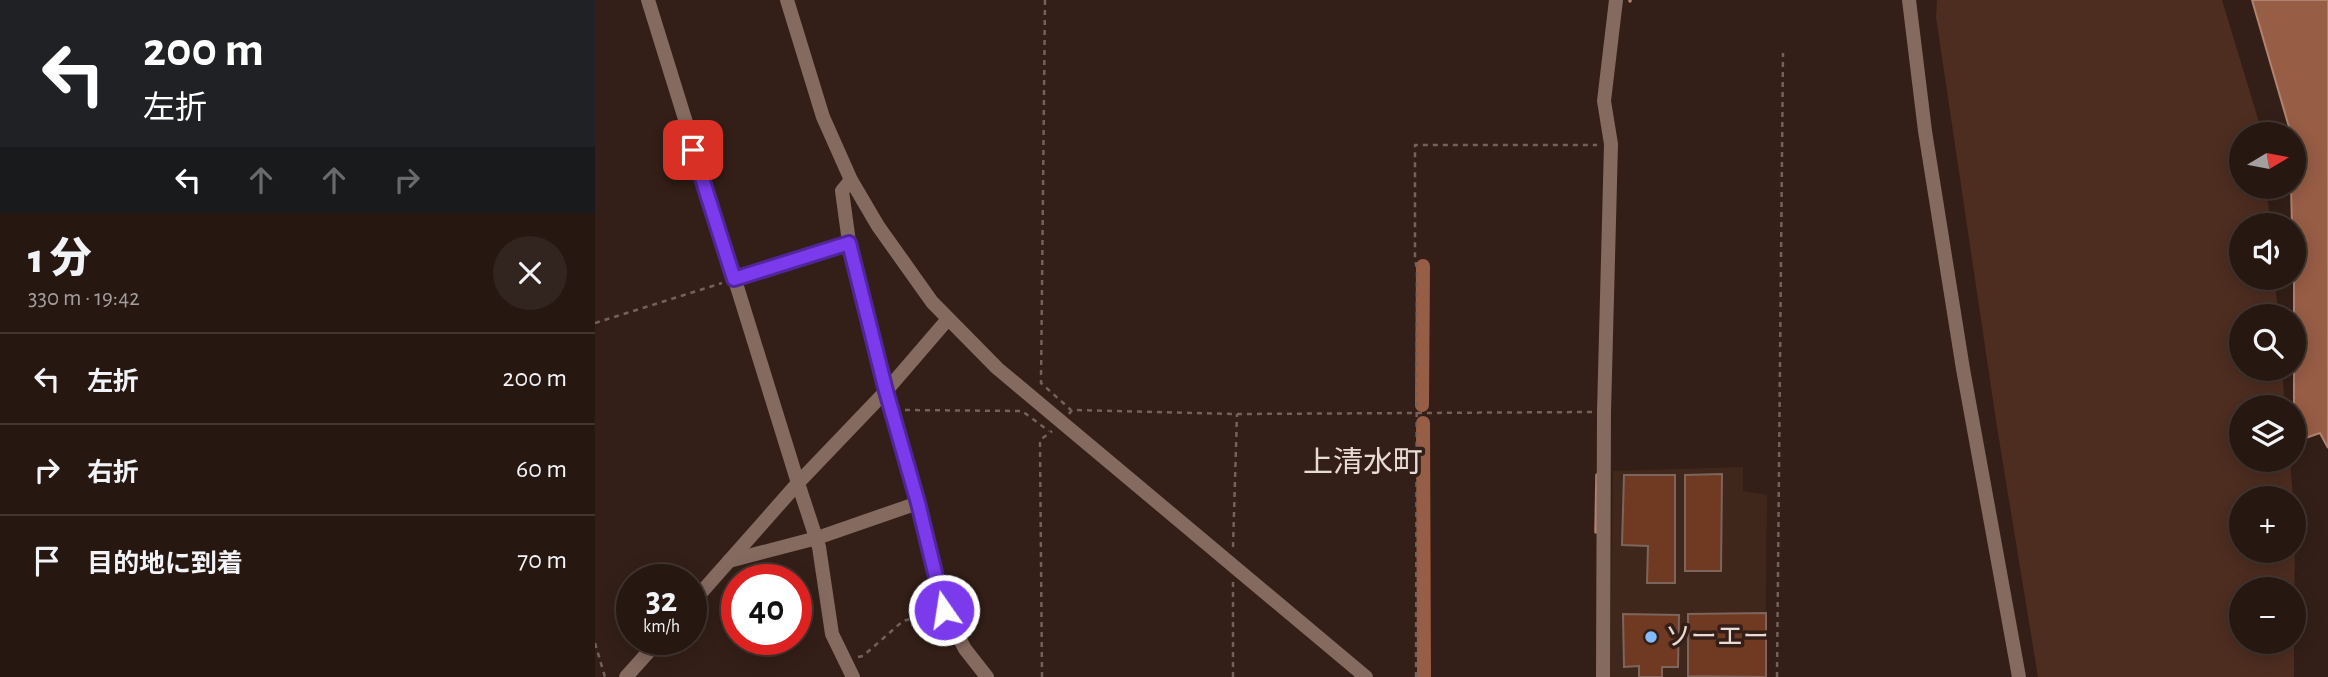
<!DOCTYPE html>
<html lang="ja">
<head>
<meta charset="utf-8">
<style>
  body { margin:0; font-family:"Alegreya Sans","Noto Sans JP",sans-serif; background:#32241f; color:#f1f3f6; height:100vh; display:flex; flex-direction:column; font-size:26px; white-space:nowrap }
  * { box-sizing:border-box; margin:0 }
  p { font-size:23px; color:#a49f9f }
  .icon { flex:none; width:38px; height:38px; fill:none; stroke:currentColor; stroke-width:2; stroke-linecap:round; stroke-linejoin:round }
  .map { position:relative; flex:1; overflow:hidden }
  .panel { display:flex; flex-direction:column; background:#261711; width:595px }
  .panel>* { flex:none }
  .banner { background:#202124; color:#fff; overflow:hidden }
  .needle { width:46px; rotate:80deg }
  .controls { position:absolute; left:1634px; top:122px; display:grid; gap:14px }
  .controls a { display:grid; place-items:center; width:77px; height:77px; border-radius:50%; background:#261711; box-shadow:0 4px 18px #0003,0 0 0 2px #423631; font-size:35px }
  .speed { position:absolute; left:21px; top:564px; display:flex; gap:14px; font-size:35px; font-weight:700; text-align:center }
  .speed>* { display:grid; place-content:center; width:91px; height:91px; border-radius:50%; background:#261711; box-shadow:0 4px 18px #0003,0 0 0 2px #423631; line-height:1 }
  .speed small { font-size:18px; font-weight:400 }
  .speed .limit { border:10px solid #d22; background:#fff; color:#111 }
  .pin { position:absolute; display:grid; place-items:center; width:60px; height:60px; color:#fff; margin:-30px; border-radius:14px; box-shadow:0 4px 10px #0006 }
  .me { position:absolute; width:77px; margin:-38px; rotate:347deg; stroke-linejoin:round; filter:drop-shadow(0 0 5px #0008) }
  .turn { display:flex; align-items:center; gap:24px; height:147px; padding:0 28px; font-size:32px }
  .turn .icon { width:91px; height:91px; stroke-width:2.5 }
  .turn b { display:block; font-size:49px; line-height:60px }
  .lanes { display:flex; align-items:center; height:66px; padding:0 28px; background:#0003; justify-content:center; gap:35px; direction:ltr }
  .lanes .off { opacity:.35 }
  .round { display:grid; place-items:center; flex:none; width:74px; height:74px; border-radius:37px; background:#32241f }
  .overview { display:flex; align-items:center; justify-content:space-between; height:119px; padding:0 28px }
  h1 { font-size:42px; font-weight:800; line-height:52px }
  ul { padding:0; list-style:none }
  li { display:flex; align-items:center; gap:21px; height:91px; padding:0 28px; border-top:2px solid #423631 }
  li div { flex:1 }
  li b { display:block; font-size:26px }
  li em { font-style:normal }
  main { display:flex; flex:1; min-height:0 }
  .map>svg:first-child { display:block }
</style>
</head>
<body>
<main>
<section class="panel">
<div class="banner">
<div class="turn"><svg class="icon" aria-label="left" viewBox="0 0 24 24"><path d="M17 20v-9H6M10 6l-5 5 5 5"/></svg><div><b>200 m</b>左折</div></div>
<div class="lanes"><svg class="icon" aria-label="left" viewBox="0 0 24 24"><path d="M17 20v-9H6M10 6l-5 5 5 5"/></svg><svg class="icon off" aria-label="ahead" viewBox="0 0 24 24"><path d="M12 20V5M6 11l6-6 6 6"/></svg><svg class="icon off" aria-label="ahead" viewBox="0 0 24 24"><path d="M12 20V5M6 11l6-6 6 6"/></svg><svg class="icon off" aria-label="right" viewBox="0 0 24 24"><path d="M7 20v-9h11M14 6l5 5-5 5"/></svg></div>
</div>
<div class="overview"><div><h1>1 分</h1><p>330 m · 19:42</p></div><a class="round"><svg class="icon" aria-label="close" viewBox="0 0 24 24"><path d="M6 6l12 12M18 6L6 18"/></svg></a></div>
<ul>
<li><svg class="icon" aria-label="left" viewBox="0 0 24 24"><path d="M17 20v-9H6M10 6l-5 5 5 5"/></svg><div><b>左折</b></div><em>200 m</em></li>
<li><svg class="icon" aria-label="right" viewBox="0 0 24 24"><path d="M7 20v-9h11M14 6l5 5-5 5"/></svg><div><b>右折</b></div><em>60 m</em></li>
<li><svg class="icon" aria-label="arrive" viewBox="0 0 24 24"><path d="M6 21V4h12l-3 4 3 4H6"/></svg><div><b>目的地に到着</b></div><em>70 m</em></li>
</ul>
</section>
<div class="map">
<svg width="1733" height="677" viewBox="0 0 1733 677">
  <rect width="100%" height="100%" fill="#331f17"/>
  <path fill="#40271c" d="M 1148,467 L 1148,491 L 1172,495 L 1170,677 L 1015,677 L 1018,471 Z"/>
  <path fill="#4d2d20" d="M 1342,0 L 1627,0 L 1664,122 L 1665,135 L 1647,135 L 1647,187 L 1671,187 L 1676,226 L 1647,226 L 1647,278 L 1680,278 L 1683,317 L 1647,317 L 1647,369 L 1687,369 L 1690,408 L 1647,408 L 1647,460 L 1695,460 L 1698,499 L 1647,499 L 1647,551 L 1699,551 L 1699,519 L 1700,523 L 1699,628 L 1699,590 L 1647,590 L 1647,642 L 1699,642 L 1699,677 L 1443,677 L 1402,427 L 1341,17 Z"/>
  <path fill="#985d45" stroke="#b08270" stroke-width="2" d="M 1657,0 L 1733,0 L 1733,448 L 1725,433 L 1699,442 L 1699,226 L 1697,226 L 1696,187 L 1699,187 L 1699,135 L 1695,135 L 1694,127 Z"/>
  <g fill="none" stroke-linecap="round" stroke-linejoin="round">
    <path stroke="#b08270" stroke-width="3.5" d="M 1035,0 L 1035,1
      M 1001,532 L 1002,475"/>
    <path stroke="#985d45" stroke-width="14" d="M 827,405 L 828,266
      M 828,423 L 829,677"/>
  </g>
  <path fill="#703922" stroke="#7d655c" stroke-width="2" d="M 1127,474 L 1126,571 L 1090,571 L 1090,475 Z
    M 1029,475 L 1080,475 L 1080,583 L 1052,583 L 1053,546 L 1027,545 Z
    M 1171,613 L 1171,677 L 1093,676 L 1093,614 Z
    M 1028,614 L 1084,615 L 1083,667 L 1067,667 L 1067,677 L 1044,677 L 1044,666 L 1029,667 Z"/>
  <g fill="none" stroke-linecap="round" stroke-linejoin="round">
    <path stroke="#73615a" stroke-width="2.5" stroke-dasharray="5 5" stroke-linecap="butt" d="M 450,0 L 446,383 L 476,410
      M 0,323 L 127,283
      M 310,410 L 427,411 L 454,431
      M 474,414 L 477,410 L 642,414 L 998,412
      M 638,547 L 642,414
      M 638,582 L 638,677
      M 0,643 L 10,677
      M 263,657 L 268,656 L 308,621 L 337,613
      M 447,677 L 445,440 L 457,431
      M 821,677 L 822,270 L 820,258 L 820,145 L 1002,145
      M 1182,677 L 1188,53"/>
    <path stroke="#856a60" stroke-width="14" d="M 53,0 L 203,483 L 224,547 L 237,634 L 258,677
      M 1314,0 L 1330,131 L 1368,369 L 1424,677
      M 139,279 L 254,242
      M 134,561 L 222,538 L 323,503
      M 1008,677 L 1009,412 L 1016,144 L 1009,101 L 1021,0"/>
    <path stroke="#856a60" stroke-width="14" d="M 192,0 L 228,117 L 256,180 L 283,226 L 337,302 L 402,368 L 771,677
      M 256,180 L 247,191 L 254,242 L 291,391 L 323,503 L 349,610 L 370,649 L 392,677
      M 96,604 L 203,483 L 291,391 L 353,319
      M 31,677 L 65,639"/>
  </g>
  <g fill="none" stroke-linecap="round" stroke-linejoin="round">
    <g stroke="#51269a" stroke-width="18">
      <path id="route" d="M 98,150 L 139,279 L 254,243 L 291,391 L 323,503 L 349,610"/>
    </g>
    <use href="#route" stroke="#7c3aed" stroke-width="12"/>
  </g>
  <circle fill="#84bcfb" stroke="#331f17" stroke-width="2.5" cx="1056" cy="637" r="7"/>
  <g text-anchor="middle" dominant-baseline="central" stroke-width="7" stroke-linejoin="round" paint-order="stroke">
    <g font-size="26" fill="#e8dad5" stroke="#331f17" text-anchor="start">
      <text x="1070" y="637">ソーエー</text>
    </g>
    <g font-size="30" fill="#e8dad5" stroke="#331f17">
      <text x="768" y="463">上清水町</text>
    </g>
  </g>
</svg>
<div class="controls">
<a><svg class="needle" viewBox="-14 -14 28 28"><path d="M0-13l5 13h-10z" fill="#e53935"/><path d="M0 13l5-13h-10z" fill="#a49f9f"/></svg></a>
<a><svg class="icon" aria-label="sound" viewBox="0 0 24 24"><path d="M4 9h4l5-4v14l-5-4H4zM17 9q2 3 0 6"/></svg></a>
<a><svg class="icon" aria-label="search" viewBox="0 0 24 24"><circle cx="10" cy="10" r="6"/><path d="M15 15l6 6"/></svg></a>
<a><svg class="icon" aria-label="layers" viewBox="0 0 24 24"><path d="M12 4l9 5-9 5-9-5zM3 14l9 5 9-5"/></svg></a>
<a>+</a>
<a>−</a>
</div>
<div class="speed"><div>32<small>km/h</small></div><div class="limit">40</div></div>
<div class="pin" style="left:98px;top:150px;background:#d93025"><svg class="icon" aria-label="arrive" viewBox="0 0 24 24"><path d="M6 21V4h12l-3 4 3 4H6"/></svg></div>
<svg class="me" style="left:349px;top:610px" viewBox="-20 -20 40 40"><circle r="17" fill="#7c3aed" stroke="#fff" stroke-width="3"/><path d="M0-11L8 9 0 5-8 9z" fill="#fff"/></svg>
</div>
</main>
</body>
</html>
